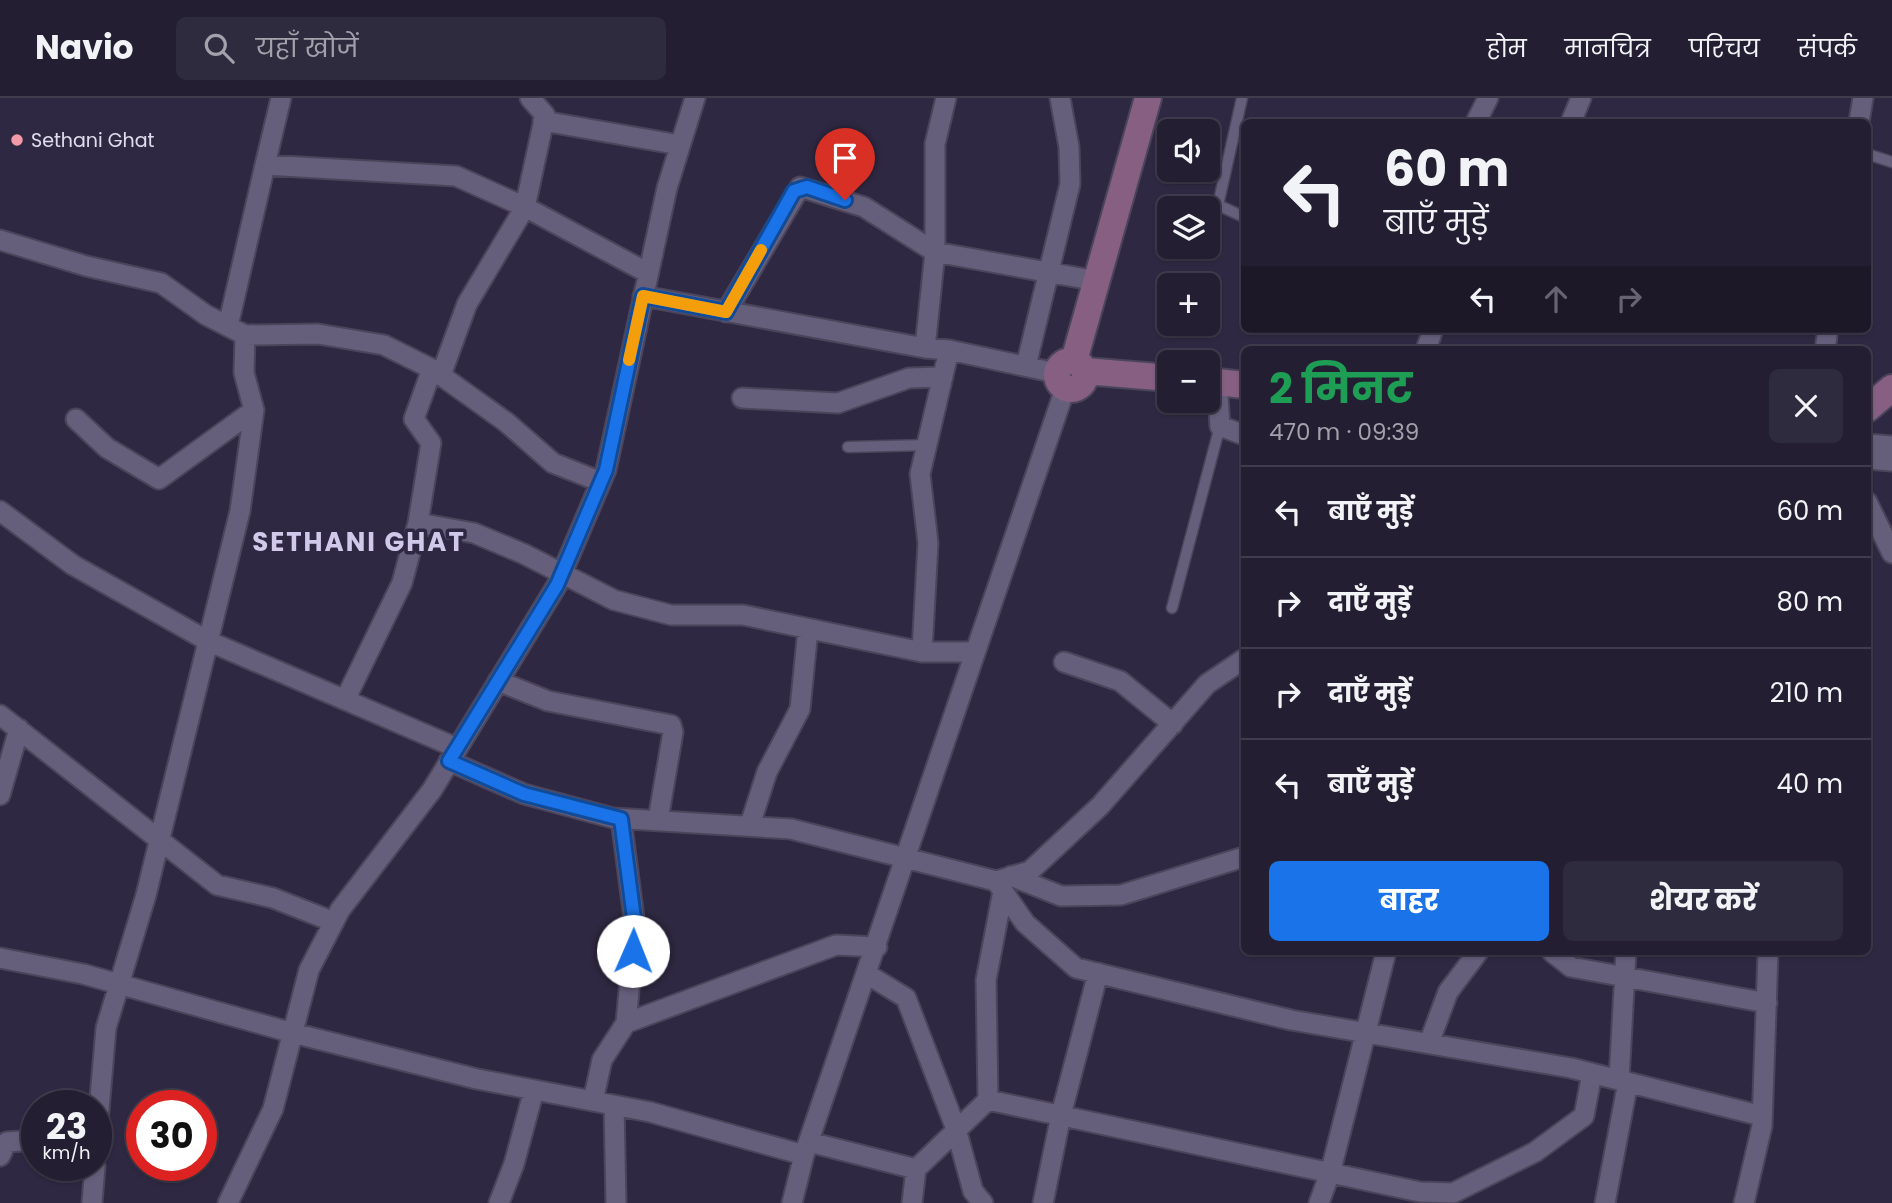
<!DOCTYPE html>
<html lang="hi">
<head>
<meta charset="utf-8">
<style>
  body { margin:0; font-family:Poppins,"Noto Sans Devanagari",sans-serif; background:#2f2b3e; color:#f1f3f6; height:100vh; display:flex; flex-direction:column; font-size:26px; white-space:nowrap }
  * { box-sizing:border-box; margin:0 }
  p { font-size:23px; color:#a3a2ac }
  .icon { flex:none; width:38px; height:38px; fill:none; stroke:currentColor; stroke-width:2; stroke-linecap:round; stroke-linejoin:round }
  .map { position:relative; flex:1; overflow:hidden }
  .panel { position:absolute; left:1241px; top:248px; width:630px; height:609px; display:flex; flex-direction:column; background:#231e32; border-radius:10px; box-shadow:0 2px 5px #0004,0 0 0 2px #403c4d }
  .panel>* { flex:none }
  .top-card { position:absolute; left:1241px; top:21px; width:630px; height:214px; border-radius:10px; box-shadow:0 2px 5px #0004,0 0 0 2px #403c4d; background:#231e32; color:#f1f3f6; overflow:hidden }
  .fabs { position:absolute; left:1157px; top:21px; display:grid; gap:14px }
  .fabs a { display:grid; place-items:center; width:63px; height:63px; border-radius:10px; background:#231e32; box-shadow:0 2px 5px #0004,0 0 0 2px #403c4d; font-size:35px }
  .speed { position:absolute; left:21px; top:992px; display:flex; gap:14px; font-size:35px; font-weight:700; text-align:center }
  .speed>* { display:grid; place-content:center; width:91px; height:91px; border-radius:50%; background:#231e32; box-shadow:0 2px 5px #0004,0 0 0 2px #403c4d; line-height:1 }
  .speed small { font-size:18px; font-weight:400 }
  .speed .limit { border:10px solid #d22; background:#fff; color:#111 }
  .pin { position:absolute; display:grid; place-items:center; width:60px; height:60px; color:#fff; margin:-72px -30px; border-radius:50% 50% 50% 0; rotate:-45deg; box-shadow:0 0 7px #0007 }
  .pin .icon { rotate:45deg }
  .me { position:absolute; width:77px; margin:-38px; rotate:1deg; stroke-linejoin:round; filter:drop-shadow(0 0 5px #0008) }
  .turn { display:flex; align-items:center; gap:24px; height:147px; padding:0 28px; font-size:32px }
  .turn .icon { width:91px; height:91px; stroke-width:2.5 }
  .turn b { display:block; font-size:49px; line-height:60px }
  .lanes { display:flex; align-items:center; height:66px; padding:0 28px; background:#0003; justify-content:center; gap:35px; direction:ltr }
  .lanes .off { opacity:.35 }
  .round { display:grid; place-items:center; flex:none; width:74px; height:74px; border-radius:10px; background:#2f2b3e }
  .headline { display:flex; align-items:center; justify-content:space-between; height:119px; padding:0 28px }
  h1 { font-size:42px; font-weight:700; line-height:52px; color:#1e9e55 }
  .primary-button { display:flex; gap:14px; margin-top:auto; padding:14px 28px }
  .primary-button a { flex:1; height:80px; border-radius:10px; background:#1a73e8; color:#fff; font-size:28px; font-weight:700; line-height:80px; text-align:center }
  .primary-button a+a { background:#2f2b3e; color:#f1f3f6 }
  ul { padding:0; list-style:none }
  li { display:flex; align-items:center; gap:21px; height:91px; padding:0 28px; border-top:2px solid #403c4d }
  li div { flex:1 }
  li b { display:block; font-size:26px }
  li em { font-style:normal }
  header { display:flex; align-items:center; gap:42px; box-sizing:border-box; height:98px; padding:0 35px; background:#231e32; border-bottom:2px solid #403c4d }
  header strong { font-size:33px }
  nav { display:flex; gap:38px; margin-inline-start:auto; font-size:24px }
  .search { width:490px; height:63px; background:#2f2b3e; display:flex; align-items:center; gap:18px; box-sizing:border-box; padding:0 24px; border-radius:10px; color:#a3a2ac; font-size:26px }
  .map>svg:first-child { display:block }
</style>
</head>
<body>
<header>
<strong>Navio</strong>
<div class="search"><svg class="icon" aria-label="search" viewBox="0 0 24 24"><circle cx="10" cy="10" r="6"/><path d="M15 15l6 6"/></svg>यहाँ खोजें</div>
<nav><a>होम</a><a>मानचित्र</a><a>परिचय</a><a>संपर्क</a></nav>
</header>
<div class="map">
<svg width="1892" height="1105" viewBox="0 0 1892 1105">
  <rect width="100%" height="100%" fill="#2f2842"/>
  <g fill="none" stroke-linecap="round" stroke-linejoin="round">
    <g stroke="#4b455b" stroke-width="13">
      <path id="lane" d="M 1242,0 L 1218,107 L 1244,119
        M 1867,56 L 1892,64
        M 848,349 L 927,347
        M 1172,510 L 1220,328"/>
    </g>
    <g stroke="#4b455b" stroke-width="23">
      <path id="street" d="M 543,23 L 680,47
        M 1476,24 L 1488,0
        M 1571,24 L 1581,0
        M 1859,24 L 1863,0
        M 265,67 L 281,0
        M 0,142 L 86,168 L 161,185 L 206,217 L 245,237 L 318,236 L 384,247 L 432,271 L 506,324 L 553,365 L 601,384
        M 643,198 L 925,250 L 949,252 L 1056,275
        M 726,214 L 800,89 L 864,109 L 935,154 L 1097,183
        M 228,228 L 265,67 L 456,78 L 525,109 L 648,175
        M 925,250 L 935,154 L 935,46 L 946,0
        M 1426,252 L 1433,231
        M 1825,252 L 1828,231
        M 1026,268 L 1070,86 L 1069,49 L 1060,0
        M 441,277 L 467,206 L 525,109 L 545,17 L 530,0
        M 1217,284 L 1220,328 L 1244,337
        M 742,300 L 838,305 L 909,280 L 943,279
        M 76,321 L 107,350 L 159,381 L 254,312
        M 1867,346 L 1892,348
        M 1867,361 L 1892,363
        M 1867,404 L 1892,455
        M 0,413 L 73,467 L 208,543 L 457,650
        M 418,425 L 474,435 L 524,456 L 614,502 L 671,517 L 743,517 L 922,554 L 974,554
        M 922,554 L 928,445 L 920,376 L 949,252
        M 1064,564 L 1120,583 L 1173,626
        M 498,583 L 548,603 L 671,627 L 673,634 L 658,722
        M 345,602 L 402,485 L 418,425 L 431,345 L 414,321 L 432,271
        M 0,617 L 217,787 L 273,800 L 334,824
        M 449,663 L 524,696 L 613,720 L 791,731 L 996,783 L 1030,773 L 1100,708 L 1207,586 L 1244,561
        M 0,697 L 19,631
        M 621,721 L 635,828 L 626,925
        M 750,727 L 767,674 L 800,611 L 808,531
        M 1011,778 L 1061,798 L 1121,797 L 1244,759
        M 996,783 L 1025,825 L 1076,870 L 1291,922 L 1571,970 L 1762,1018
        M 1552,854 L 1571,869 L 1767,905
        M 0,860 L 83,876 L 293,935 L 477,981 L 650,1014 L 804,1057 L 1065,291
        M 867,876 L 906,900 L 956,1031 L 973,1093 L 983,1105
        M 1429,945 L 1448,894 L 1478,854
        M 1619,982 L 1626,854
        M 988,1002 L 986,882 L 1003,793
        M 593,1003 L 602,962 L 626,925 L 836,847 L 877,849
        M 614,1007 L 616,1105
        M 809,1044 L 916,1071
        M 96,1047 L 106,930 L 146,797 L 240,413 L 254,312 L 244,275 L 245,237
        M 0,1058 L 7,1044 L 37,1042
        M 92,1105 L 95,1068
        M 228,1105 L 273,1011 L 309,872 L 340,812 L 432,692 L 557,487 L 606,372 L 667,90 L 695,0
        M 499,1105 L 514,1066 L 534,992
        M 792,1105 L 804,1057
        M 912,1105 L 916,1071 L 988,1002 L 1420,1094 L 1453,1095 L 1535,1054 L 1584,1018 L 1592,975
        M 1043,1105 L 1061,1017 L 1098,875
        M 1319,1105 L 1331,1072 L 1386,854
        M 1605,1105 L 1628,984
        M 1744,1105 L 1762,1028 L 1768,854"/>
    </g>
    <g stroke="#4b455b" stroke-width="30">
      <path id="secondary" d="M1057 277a14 14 0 1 1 28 0a14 14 0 1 1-28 0Z
        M 1074,263 L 1148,0
        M 1085,273 L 1169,280
        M 1208,283 L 1244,287
        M 1867,311 L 1892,290"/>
    </g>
    <use href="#lane" stroke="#665f7c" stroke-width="10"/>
    <use href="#street" stroke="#665f7c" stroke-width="19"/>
    <use href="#secondary" stroke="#865f83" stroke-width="26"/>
  </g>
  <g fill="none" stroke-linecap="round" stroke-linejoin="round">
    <g stroke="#114b97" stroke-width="18">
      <path id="route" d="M 633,853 L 635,828 L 621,721 L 524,696 L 449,663 L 557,487 L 606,372 L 643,198 L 726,214 L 794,93 L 807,89 L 845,102"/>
    </g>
    <use href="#route" stroke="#1a73e8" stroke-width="12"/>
    <path stroke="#f59e0b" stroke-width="12" d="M 629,262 L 643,198 L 726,214 L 761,152"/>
  </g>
  <circle fill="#f39aa8" stroke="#2f2842" stroke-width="2.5" cx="17" cy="42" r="7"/>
  <g text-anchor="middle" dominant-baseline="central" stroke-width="7" stroke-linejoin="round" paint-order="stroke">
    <g font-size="19" fill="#e0dced" stroke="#2f2842" text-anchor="start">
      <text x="31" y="42">Sethani Ghat</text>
    </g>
    <g font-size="26" font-weight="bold" letter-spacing="2" fill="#d1c9ea" stroke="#2f2842">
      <text x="359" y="444">SETHANI GHAT</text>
    </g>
  </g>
</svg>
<div class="fabs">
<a><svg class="icon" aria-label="sound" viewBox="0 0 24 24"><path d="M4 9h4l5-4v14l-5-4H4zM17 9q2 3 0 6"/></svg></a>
<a><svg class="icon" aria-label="layers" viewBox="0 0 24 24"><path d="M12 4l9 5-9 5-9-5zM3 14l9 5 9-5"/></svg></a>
<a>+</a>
<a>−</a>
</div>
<div class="speed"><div>23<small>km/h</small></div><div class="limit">30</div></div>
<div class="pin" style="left:845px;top:102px;background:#d93025"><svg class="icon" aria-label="arrive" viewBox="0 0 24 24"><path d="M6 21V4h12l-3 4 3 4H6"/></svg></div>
<svg class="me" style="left:633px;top:853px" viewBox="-20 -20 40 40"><circle r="19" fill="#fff"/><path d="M0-13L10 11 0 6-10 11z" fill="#1a73e8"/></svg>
<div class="top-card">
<div class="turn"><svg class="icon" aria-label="left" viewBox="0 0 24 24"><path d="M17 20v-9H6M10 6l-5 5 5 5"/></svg><div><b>60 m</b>बाएँ मुड़ें</div></div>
<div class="lanes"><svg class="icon" aria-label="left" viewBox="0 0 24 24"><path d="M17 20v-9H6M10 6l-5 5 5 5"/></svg><svg class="icon off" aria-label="ahead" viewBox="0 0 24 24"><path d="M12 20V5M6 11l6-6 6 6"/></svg><svg class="icon off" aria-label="right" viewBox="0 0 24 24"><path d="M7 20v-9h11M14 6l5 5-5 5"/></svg></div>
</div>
<section class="panel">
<div class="headline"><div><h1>2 मिनट</h1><p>470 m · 09:39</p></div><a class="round"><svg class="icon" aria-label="close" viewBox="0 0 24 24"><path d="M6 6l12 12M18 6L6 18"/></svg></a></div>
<ul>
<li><svg class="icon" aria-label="left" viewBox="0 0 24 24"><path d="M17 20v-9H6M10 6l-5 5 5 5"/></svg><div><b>बाएँ मुड़ें</b></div><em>60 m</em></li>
<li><svg class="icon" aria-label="right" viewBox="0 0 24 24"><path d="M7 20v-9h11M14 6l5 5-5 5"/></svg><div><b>दाएँ मुड़ें</b></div><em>80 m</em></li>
<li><svg class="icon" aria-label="right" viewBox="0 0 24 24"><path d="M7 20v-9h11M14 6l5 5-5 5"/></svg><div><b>दाएँ मुड़ें</b></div><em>210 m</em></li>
<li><svg class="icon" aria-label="left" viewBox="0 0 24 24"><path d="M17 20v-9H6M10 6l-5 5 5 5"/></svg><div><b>बाएँ मुड़ें</b></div><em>40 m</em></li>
</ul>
<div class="primary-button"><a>बाहर</a><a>शेयर करें</a></div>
</section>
</div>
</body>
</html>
